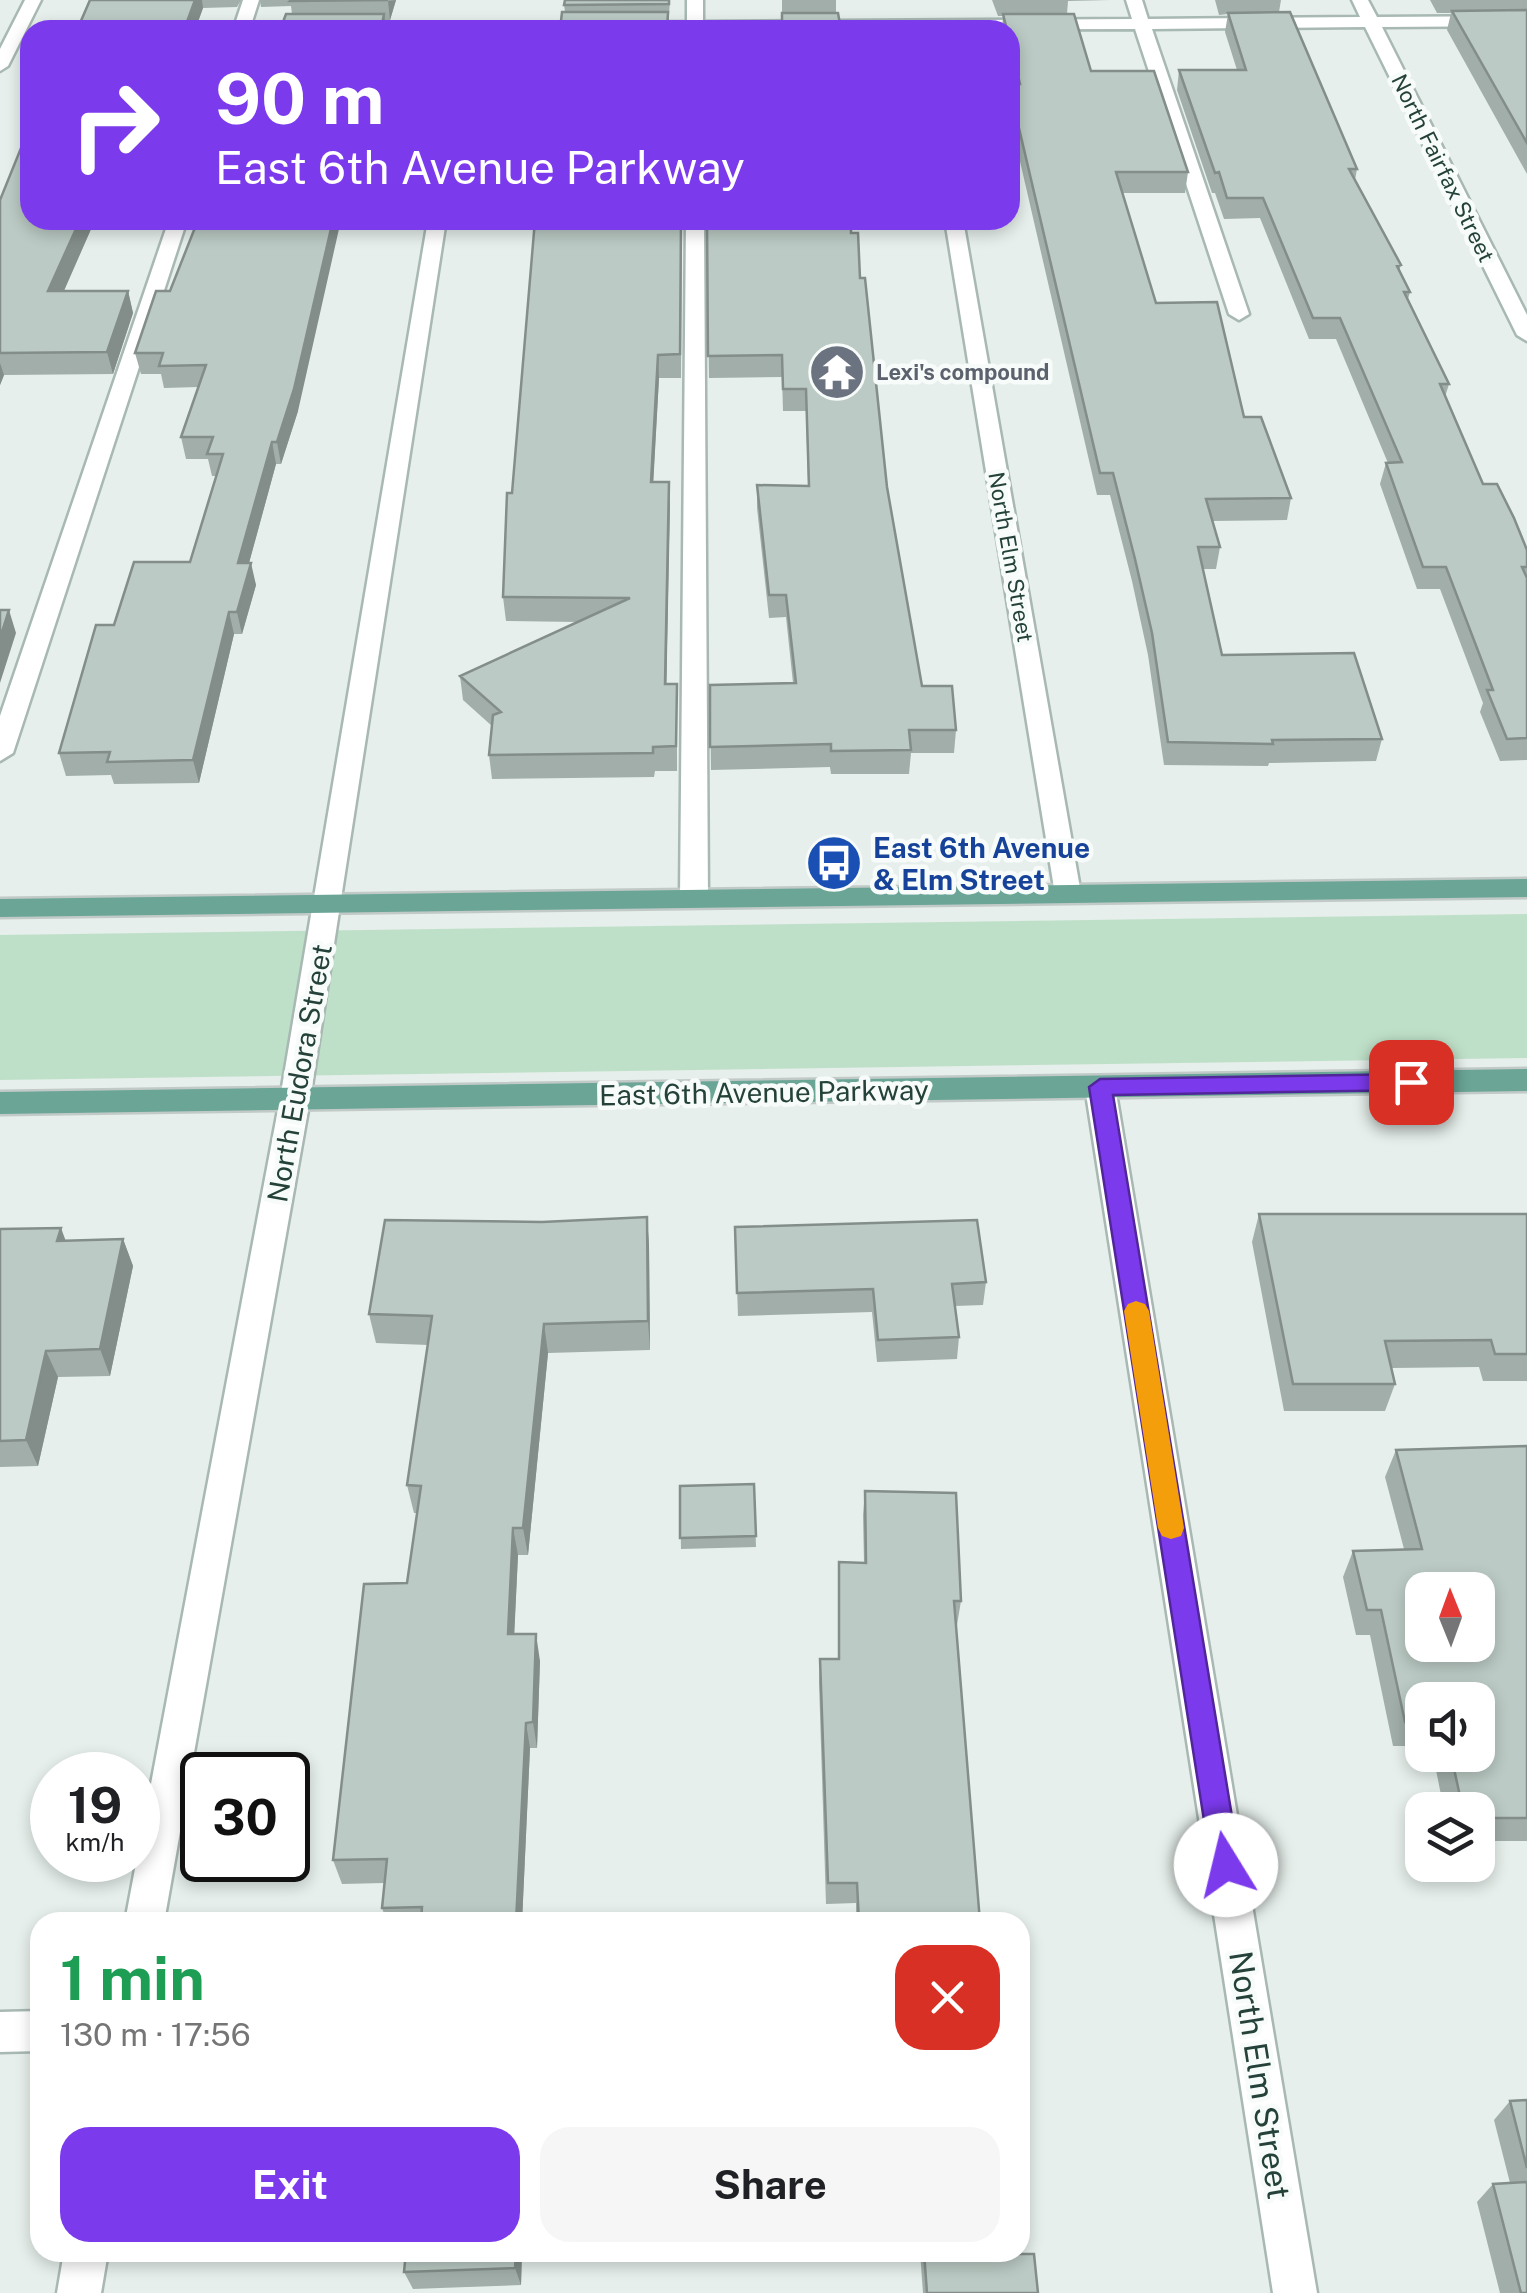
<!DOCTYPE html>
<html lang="en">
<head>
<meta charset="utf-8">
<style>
  body { margin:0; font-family:"Public Sans",sans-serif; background:#f6f6f6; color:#202124; height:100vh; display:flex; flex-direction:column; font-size:38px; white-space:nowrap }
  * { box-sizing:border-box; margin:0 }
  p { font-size:32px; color:#757577 }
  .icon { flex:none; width:55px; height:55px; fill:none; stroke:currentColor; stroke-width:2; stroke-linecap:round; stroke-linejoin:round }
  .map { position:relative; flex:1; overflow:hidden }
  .panel { position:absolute; left:30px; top:1912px; width:1000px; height:350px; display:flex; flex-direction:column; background:#fff; border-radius:30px; box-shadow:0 5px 15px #0003 }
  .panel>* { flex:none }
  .top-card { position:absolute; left:20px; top:20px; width:1000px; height:210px; border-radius:30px; box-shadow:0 5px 15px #0003; background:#7c3aed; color:#fff; overflow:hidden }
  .needle { width:65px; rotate:359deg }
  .fabs { position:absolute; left:1405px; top:1572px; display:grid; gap:20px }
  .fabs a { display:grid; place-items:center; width:90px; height:90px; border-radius:20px; background:#fff; box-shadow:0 5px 15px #0003; font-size:50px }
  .speed { position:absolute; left:30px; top:1752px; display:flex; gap:20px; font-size:50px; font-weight:700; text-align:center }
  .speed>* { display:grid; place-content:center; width:130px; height:130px; border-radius:50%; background:#fff; box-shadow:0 5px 15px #0003; line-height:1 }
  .speed small { font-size:25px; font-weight:400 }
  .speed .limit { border:5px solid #111; border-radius:15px; background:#fff; color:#111 }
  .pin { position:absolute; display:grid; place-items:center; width:85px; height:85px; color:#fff; margin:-42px; border-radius:20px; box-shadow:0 5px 15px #0006 }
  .me { position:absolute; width:110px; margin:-55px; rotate:351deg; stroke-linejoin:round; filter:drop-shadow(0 0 8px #0008) }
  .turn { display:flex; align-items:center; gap:35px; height:210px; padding:0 30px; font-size:45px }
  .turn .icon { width:130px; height:130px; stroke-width:2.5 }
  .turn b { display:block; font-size:70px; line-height:85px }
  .round { display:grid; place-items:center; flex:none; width:105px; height:105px; border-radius:30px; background:#f6f6f6 }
  .head { display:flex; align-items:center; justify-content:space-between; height:170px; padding:0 30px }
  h1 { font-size:60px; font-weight:700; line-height:75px; color:#1e9e55 }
  .cta { display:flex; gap:20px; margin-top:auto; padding:20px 30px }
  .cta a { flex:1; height:115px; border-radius:30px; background:#7c3aed; color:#fff; font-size:40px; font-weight:700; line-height:115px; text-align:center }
  .cta a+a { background:#f6f6f6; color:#202124 }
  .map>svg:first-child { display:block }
</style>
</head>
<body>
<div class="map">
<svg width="1527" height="2293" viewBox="0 0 1527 2293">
  <rect width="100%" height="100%" fill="#e6efeb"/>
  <path fill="#bfe0c8" d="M 1527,914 L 1527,1058 L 0,1080 L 0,935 Z"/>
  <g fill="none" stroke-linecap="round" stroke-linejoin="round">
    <g stroke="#a8b8b2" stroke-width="5">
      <path id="minor" d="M 25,0 L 41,0 L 8,66 L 0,71 L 0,49 Z
        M 243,0 L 259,0 L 251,25 L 687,22 L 687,0 L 703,0 L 703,22 L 1132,19 L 1126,0 L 1142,0 L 1148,19 L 1360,17 L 1352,0 L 1368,0 L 1377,17 L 1527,16 L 1527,26 L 1382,27 L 1527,315 L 1527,341 L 1517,335 L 1365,27 L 1152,29 L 1249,314 L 1239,320 L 1229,314 L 1135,29 L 233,30 Z
        M 169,220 L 187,220 L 13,753 L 0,761 L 0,716 Z
        M 428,220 L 446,220 L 310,1099 L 164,1922 L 125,1922 L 280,1099 Z
        M 686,220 L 704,220 L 708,899 L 704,905 L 684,905 L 680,899 Z
        M 945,220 L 963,220 L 1081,894 L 1078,900 L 1058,900 L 1055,894 Z
        M 1100,1076 L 1110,1079 L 1115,1087 L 1317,2293 L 1273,2293 L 1085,1087 L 1090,1079 Z
        M 40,2011 L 40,2051 L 0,2052 L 0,2012 Z
        M 64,2252 L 108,2252 L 101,2293 L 57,2293 Z"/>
    </g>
    <g stroke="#c2cac8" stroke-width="5">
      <path id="major" d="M 1527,879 L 1527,897 L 0,917 L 0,899 Z
        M 1527,1069 L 1527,1091 L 0,1114 L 0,1092 Z"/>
    </g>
    <use href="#minor" fill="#fff" fill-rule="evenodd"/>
    <use href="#major" fill="#6aa596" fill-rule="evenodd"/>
  </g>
  <path fill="#a1aea9" d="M 90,0 L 241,0 L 237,7 L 203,8 L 195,30 L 77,30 Z
    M 260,0 L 396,0 L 390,20 L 385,20 L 386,30 L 280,30 L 292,14 L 291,6 L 261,7 Z
    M 670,0 L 668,30 L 560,30 L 565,12 L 564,5 Z
    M 782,0 L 836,0 L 836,13 L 782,30 Z
    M 992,0 L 1110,0 L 1068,1 L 1067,14 L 1091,71 L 1188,172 L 1185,193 L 1122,193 L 1156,303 L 1244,417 L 1291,498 L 1287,520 L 1212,521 L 1220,547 L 1216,569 L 1203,569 L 1222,655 L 1382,739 L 1376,761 L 1269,763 L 1268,766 L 1164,765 L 1148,655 L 1132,581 L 1110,495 L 1097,495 L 1010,118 L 1010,84 L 1014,84 L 1010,68 L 1010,30 L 1002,30 L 1003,16 L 998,16 Z
    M 1215,0 L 1281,0 L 1279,12 L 1357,169 L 1355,180 L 1401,265 L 1399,271 L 1410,292 L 1408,299 L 1449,384 L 1445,397 L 1483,484 L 1527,550 L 1527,760 L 1500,761 L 1480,712 L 1483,703 L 1440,589 L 1417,589 L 1380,484 L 1386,463 L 1388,463 L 1336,339 L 1309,339 L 1260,218 L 1224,219 L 1215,193 L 1212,193 L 1177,90 L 1179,70 L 1237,70 L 1225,32 L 1228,14 L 1219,15 Z
    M 1430,0 L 1527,0 L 1527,174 L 1447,30 L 1451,13 L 1437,13 Z
    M 0,200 L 95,220 L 64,291 L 128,291 L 133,313 L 113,374 L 4,375 L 0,385 Z
    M 707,220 L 851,233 L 860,278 L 887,487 L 922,686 L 956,730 L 954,753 L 911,753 L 909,774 L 831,774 L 830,767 L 711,770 L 710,685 L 793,683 L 786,617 L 769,618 L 757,508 L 757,485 L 808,486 L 806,411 L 783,411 L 782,377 L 709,378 Z
    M 682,240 L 681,378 L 659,378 L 653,482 L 669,482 L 666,684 L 677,684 L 677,771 L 655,771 L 654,777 L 492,779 L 489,755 L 492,726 L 463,700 L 460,676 L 578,622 L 506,621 L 503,597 L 512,493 Z
    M 170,291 L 298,411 L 281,464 L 276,464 L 249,563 L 256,585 L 242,634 L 234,634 L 199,783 L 114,784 L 111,775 L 66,776 L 59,753 L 114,625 L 190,562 L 216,476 L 212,476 L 208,459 L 186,459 L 181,437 L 199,387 L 164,388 L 161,374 L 141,374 L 135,353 Z
    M 1259,1214 L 1527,1214 L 1527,1381 L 1483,1381 L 1479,1367 L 1392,1368 L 1395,1384 L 1385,1411 L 1284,1411 L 1252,1242 Z
    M 647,1217 L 649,1246 L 650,1350 L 548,1353 L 528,1555 L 518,1555 L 514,1634 L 540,1661 L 537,1748 L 530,1748 L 522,1922 L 387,1922 L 382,1908 L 384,1883 L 342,1884 L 333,1860 L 407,1583 L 417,1513 L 414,1513 L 407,1485 L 428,1345 L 376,1343 L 369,1314 L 542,1222 Z
    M 735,1227 L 986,1282 L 983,1305 L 955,1306 L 959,1337 L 957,1359 L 877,1362 L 872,1312 L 738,1316 Z
    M 0,1229 L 66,1241 L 123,1239 L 133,1266 L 110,1376 L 58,1377 L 38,1466 L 0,1467 Z
    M 1527,1446 L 1527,1841 L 1478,1841 L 1478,1810 L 1444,1810 L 1433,1755 L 1478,1755 L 1422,1700 L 1422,1746 L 1393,1746 L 1370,1635 L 1356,1635 L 1343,1577 L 1353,1551 L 1404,1549 L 1385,1477 L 1396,1450 Z
    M 754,1484 L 756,1547 L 681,1549 L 680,1486 Z
    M 865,1491 L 961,1601 L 957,1625 L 955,1624 L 980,1922 L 856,1922 L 856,1903 L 826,1904 L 819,1682 L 820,1659 L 838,1659 L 839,1562 L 864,1562 L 863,1515 Z
    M 1527,2100 L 1527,2293 L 1500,2293 L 1477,2202 L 1493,2184 L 1510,2183 L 1494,2120 L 1510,2101 Z
    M 406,2252 L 522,2252 L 521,2285 L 413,2289 L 404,2272 Z
    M 920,2252 L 1016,2252 L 1038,2293 L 923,2293 Z"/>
  <path fill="#838d89" d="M 195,0 L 202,0 L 203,8 L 195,30 L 184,30 Z
    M 396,0 L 390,20 L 388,1 Z
    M 384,14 L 386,30 L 381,30 Z
    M 80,220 L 95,220 L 54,313 L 48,291 Z
    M 333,220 L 341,220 L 298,411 L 281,464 L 277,442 Z
    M 128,291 L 133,313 L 113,374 L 107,352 Z
    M 658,355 L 659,378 L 652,506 L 651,482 Z
    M 0,363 L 4,375 L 0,385 Z
    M 272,442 L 276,464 L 243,585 L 238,563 Z
    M 669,482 L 670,506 L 666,708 L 665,684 Z
    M 251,563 L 256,585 L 242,634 L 237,612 Z
    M 9,610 L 16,633 L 0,683 L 0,638 Z
    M 229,612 L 234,634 L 199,783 L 193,760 Z
    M 647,1217 L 649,1246 L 650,1350 L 648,1321 Z
    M 61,1228 L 71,1255 L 57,1241 Z
    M 123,1239 L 133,1266 L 110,1376 L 100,1349 Z
    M 544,1324 L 548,1353 L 528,1555 L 523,1528 Z
    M 46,1351 L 58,1377 L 38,1466 L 26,1440 Z
    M 513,1528 L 518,1555 L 513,1661 L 508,1634 Z
    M 536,1634 L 540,1661 L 537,1748 L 533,1722 Z
    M 526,1723 L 530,1748 L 522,1922 L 516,1922 Z
    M 516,2252 L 522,2252 L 521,2285 L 515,2268 Z"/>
  <path fill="#bbcac4" stroke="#838d89" stroke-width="2.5" fill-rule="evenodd" d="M 90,0 L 195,0 L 184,30 L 77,30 Z
    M 291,0 L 388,0 L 290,1 Z
    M 565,0 L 669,0 L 669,4 L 564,5 Z
    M 1527,10 L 1527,143 L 1452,11 Z
    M 562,12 L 668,12 L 667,30 L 560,30 Z
    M 1290,12 L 1357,169 L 1349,169 L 1401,265 L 1397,266 L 1410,292 L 1404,292 L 1449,384 L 1440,384 L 1483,484 L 1497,484 L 1514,518 L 1527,550 L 1527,567 L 1522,567 L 1527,578 L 1527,738 L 1507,739 L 1487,690 L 1493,690 L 1446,567 L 1423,567 L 1386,463 L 1402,462 L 1340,318 L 1313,318 L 1263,198 L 1227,198 L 1219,172 L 1215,173 L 1179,70 L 1246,70 L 1228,13 Z
    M 782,13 L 838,13 L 841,30 L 782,30 Z
    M 286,14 L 384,14 L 381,30 L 280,30 Z
    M 1003,14 L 1074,14 L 1091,71 L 1154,71 L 1188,172 L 1116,172 L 1156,303 L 1217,302 L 1244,417 L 1261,417 L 1291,498 L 1206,499 L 1220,547 L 1198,547 L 1222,655 L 1354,653 L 1382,739 L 1272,740 L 1273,744 L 1168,742 L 1152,633 L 1135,559 L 1113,473 L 1100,473 L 1010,90 L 1010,84 L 1020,84 L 1010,42 L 1010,30 L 1007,30 Z
    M 30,141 L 30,220 L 80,220 L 48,291 L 128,291 L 107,352 L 0,353 L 0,200 L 21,148 L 27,147 Z
    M 198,220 L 333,220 L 294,389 L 277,442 L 272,442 L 238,563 L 251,563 L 237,612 L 229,612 L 193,760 L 107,762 L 110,752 L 59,753 L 96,625 L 114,625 L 134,562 L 190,562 L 223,454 L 207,454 L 213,437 L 181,437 L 206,365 L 159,366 L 163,353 L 135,353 L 156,291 L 170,291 Z
    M 535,220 L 681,220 L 680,354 L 658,355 L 651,482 L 669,482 L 665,684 L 677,684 L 676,746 L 653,747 L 653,753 L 489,755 L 493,715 L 501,712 L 460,676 L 630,598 L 503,597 L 507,493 L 512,493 Z
    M 707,220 L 851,220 L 851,233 L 858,233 L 860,278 L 865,278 L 887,487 L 922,686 L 952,686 L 956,730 L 909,730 L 911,750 L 831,751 L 831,744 L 710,747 L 710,685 L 796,683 L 786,595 L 769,595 L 757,485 L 809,486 L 806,389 L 783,389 L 782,355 L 708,356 Z
    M 0,610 L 9,610 L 0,638 Z
    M 1259,1214 L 1527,1214 L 1527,1354 L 1495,1354 L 1491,1340 L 1385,1341 L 1395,1384 L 1293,1384 Z
    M 647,1217 L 648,1321 L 544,1324 L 523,1528 L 513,1528 L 508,1634 L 536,1634 L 533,1722 L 526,1723 L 516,1922 L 421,1922 L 422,1907 L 382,1908 L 387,1859 L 333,1860 L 364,1584 L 407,1583 L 421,1486 L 407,1485 L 432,1316 L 369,1314 L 385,1220 L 542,1222 Z
    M 977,1220 L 986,1282 L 952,1284 L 959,1337 L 878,1340 L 873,1289 L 737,1293 L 735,1227 Z
    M 61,1228 L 57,1241 L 123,1239 L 100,1349 L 46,1351 L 26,1440 L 0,1441 L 0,1229 Z
    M 1527,1446 L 1527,1818 L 1478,1818 L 1478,1810 L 1463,1810 L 1451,1755 L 1478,1755 L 1478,1700 L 1422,1700 L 1422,1722 L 1405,1722 L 1381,1610 L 1367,1610 L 1353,1551 L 1422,1549 L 1396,1450 ZM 1422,1590 L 1478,1590 L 1478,1645 L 1422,1645 Z
    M 754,1484 L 756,1536 L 680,1538 L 680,1486 Z
    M 865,1491 L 956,1493 L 961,1601 L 954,1601 L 980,1922 L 859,1922 L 857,1883 L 828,1883 L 820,1659 L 839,1659 L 839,1562 L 866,1563 Z
    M 1527,2100 L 1527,2168 L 1510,2101 Z
    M 1527,2182 L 1527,2293 L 1521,2293 L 1493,2184 Z
    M 406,2252 L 516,2252 L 515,2268 L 404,2272 Z
    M 924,2252 L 1016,2252 L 1016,2254 L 1034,2254 L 1038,2293 L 927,2293 Z"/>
  <path fill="#7c3aed" stroke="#51269a" stroke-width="2.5" d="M 1411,1074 L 1422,1082 L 1411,1090 L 1113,1095 L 1240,1865 L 1236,1875 L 1226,1879 L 1215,1875 L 1211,1865 L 1089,1087 L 1100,1079 Z"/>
  <path fill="#f59e0b" d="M 1136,1301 L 1145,1304 L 1149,1311 L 1184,1528 L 1181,1536 L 1171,1539 L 1162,1536 L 1158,1528 L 1124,1311 L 1128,1304 Z"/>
  <defs>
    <g id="temple-disc" transform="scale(2.875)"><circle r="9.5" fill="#6b7280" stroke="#f7fbf9"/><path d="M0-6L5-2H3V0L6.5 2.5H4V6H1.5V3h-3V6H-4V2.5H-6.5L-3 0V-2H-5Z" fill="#fff"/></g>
    <g id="bus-disc" transform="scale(2.875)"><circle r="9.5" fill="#1a4fb4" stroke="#f7fbf9"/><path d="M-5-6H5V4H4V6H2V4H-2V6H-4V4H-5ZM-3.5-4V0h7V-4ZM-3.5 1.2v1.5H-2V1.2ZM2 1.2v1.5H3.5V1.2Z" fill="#fff"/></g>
  </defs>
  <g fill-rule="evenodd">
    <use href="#temple-disc" x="837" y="372"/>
    <use href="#bus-disc" x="834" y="863"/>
  </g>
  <g text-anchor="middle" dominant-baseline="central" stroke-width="9" stroke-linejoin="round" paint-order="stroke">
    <g font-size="22" fill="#24423a" stroke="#f7fbf9">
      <text transform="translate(1443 168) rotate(64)">North Fairfax Street</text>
      <text transform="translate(1011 557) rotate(80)">North Elm Street</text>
    </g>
    <g font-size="22" font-weight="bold" fill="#5b616d" stroke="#f7fbf9" text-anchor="start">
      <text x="876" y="372">Lexi's compound</text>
    </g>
    <g font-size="28" font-weight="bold" fill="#164399" stroke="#f7fbf9" text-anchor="start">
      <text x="873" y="847">East 6th Avenue<tspan x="873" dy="32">&amp; Elm Street</tspan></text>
    </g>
    <g font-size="28" fill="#24423a" stroke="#f7fbf9">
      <text transform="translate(299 1073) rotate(-80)">North Eudora Street</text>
      <text transform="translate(764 1092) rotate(-1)">East 6th Avenue Parkway</text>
    </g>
    <g font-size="32" fill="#24423a" stroke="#f7fbf9">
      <text transform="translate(1260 2075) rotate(81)">North Elm Street</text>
    </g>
  </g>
</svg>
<div class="fabs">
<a><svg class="needle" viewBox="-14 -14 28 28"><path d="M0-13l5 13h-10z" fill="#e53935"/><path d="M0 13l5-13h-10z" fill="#757577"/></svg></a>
<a><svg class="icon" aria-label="sound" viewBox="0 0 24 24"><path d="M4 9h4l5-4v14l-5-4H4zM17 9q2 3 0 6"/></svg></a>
<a><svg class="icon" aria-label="layers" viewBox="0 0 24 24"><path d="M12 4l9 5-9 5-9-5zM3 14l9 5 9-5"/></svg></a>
</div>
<div class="speed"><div>19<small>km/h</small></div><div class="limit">30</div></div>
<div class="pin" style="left:1411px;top:1082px;background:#d93025"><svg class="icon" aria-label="arrive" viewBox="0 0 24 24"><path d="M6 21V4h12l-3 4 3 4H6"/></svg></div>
<svg class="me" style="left:1226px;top:1865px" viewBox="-20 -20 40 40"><circle r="19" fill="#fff"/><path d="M0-13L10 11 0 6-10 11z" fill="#7c3aed"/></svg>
<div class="top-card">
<div class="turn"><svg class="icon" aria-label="right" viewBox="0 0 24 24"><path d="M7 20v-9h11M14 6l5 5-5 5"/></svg><div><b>90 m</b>East 6th Avenue Parkway</div></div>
</div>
<section class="panel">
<div class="head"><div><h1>1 min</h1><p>130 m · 17:56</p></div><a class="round" style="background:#d93025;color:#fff"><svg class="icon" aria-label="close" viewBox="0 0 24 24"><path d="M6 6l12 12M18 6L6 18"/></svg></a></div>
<div class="cta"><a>Exit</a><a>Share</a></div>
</section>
</div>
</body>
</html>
